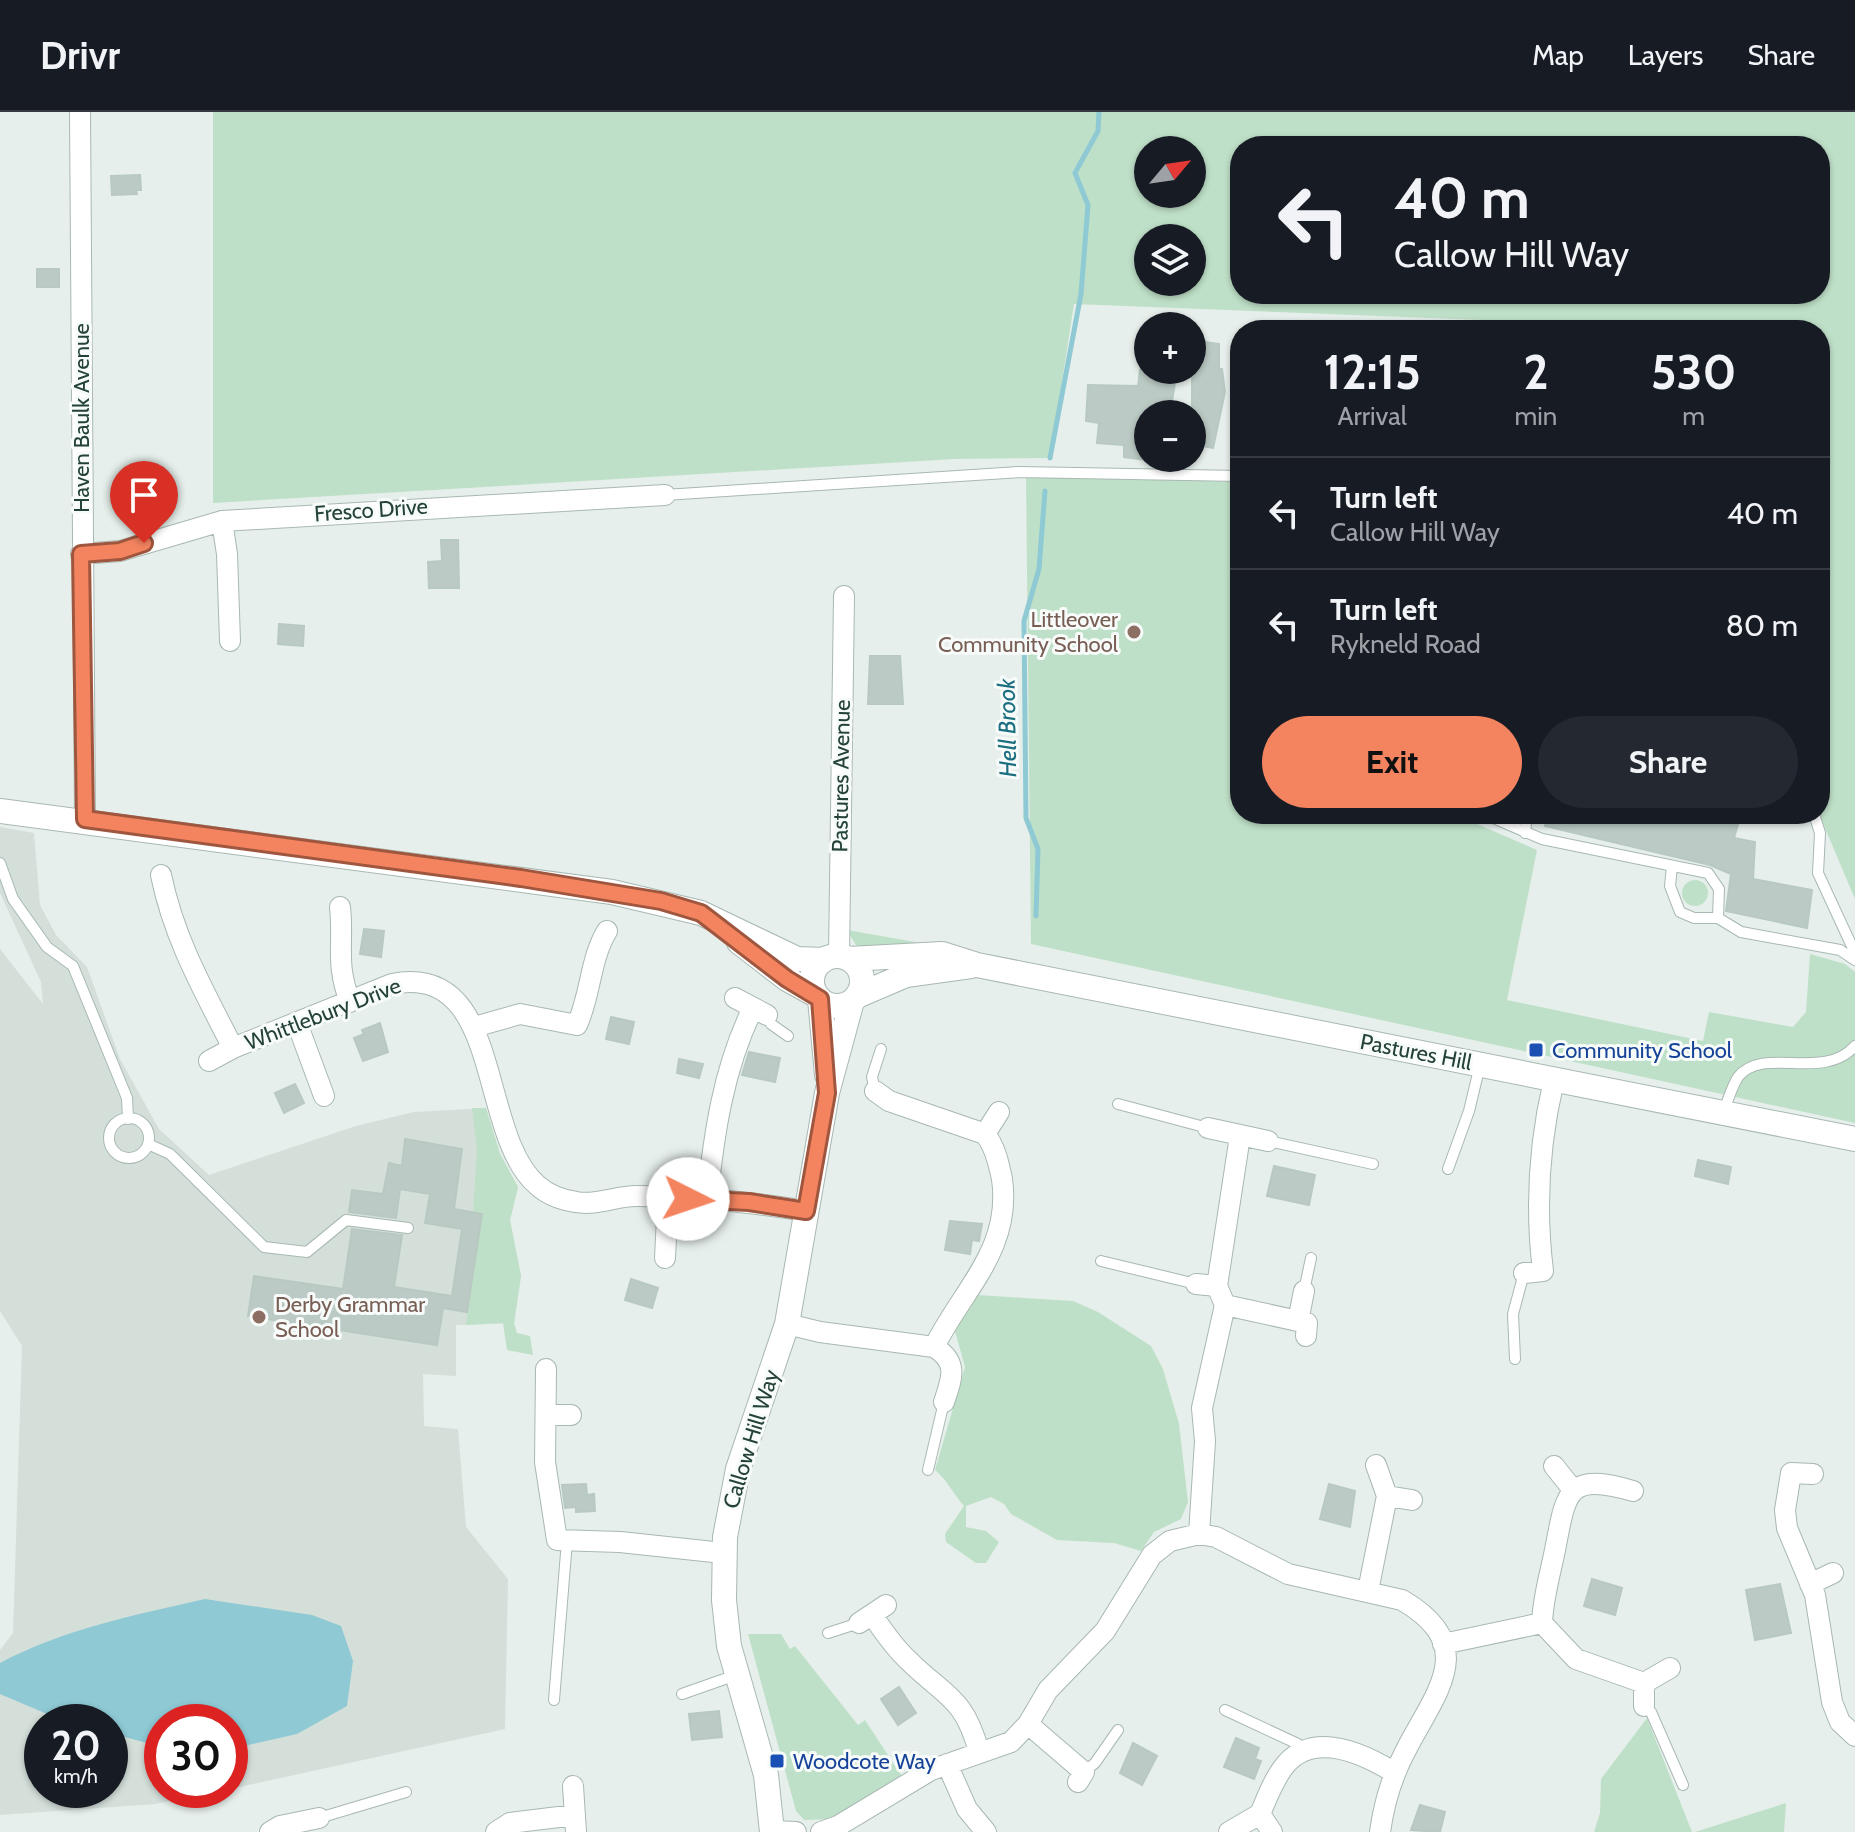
<!DOCTYPE html>
<html lang="en">
<head>
<meta charset="utf-8">
<style>
  body { margin:0; font-family:Cabin,sans-serif; background:#242831; color:#f1f3f6; height:100vh; display:flex; flex-direction:column; font-size:30px; white-space:nowrap }
  * { box-sizing:border-box; margin:0 }
  p { font-size:26px; color:#9ea1a6 }
  .icon { flex:none; width:44px; height:44px; fill:none; stroke:currentColor; stroke-width:2; stroke-linecap:round; stroke-linejoin:round }
  .map { position:relative; flex:1; overflow:hidden }
  .details { position:absolute; left:1230px; top:208px; width:600px; height:504px; display:flex; flex-direction:column; background:#171b24; border-radius:32px; box-shadow:0 2px 6px #0004 }
  .details>* { flex:none }
  .guide { position:absolute; left:1230px; top:24px; width:600px; height:168px; border-radius:32px; box-shadow:0 2px 6px #0004; background:#171b24; color:#f1f3f6; overflow:hidden }
  .needle { width:52px; rotate:61deg }
  .fabs { position:absolute; left:1134px; top:24px; display:grid; gap:16px }
  .fabs a { display:grid; place-items:center; width:72px; height:72px; border-radius:50%; background:#171b24; box-shadow:0 2px 6px #0004; font-size:40px }
  .speed { position:absolute; left:24px; top:1592px; display:flex; gap:16px; font-size:40px; font-weight:700; text-align:center }
  .speed>* { display:grid; place-content:center; width:104px; height:104px; border-radius:50%; background:#171b24; box-shadow:0 2px 6px #0004; line-height:1 }
  .speed small { font-size:20px; font-weight:400 }
  .speed .limit { border:12px solid #d22; background:#fff; color:#111 }
  .pin { position:absolute; display:grid; place-items:center; width:68px; height:68px; color:#fff; margin:-82px -34px; border-radius:50% 50% 50% 0; rotate:-45deg; box-shadow:0 0 8px #0007 }
  .pin .icon { rotate:45deg }
  .me { position:absolute; width:88px; margin:-44px; rotate:94deg; stroke-linejoin:round; filter:drop-shadow(0 0 6px #0008) }
  .turn { display:flex; align-items:center; gap:28px; height:168px; padding:0 32px; font-size:36px }
  .turn .icon { width:104px; height:104px; stroke-width:2.5 }
  .turn b { display:block; font-size:56px; line-height:68px }
  .eta { display:flex; justify-content:space-evenly; align-items:center; height:136px; text-align:center }
  .eta b { font-size:48px; font-weight:700; line-height:56px }
  .primary-button { display:flex; gap:16px; margin-top:auto; padding:16px 32px }
  .primary-button a { flex:1; height:92px; border-radius:48px; background:#f4845f; color:#111; font-size:32px; font-weight:700; line-height:92px; text-align:center }
  .primary-button a+a { background:#242831; color:#f1f3f6 }
  ul { padding:0; list-style:none }
  li { display:flex; align-items:center; gap:24px; height:112px; padding:0 32px; border-top:2px solid #363941 }
  li div { flex:1 }
  li b { display:block; font-size:30px }
  li em { font-style:normal }
  header { display:flex; align-items:center; gap:48px; box-sizing:border-box; height:112px; padding:0 40px; background:#171b24; border-bottom:2px solid #363941 }
  header strong { font-size:38px }
  nav { display:flex; gap:44px; margin-inline-start:auto; font-size:28px }
  .map>svg:first-child { display:block }
</style>
</head>
<body>
<header>
<strong>Drivr</strong>
<nav><a>Map</a><a>Layers</a><a>Share</a></nav>
</header>
<div class="map">
<svg width="1855" height="1720" viewBox="0 0 1855 1720">
  <rect width="100%" height="100%" fill="#e6efeb"/>
  <path fill="#d4dfda" fill-rule="evenodd" d="M 0,715 L 34,721 L 40,793 L 56,823 L 87,855 L 120,947 L 159,1017 L 209,1063 L 356,1014 L 414,1000 L 486,996 L 500,1042 L 518,1075 L 510,1108 L 521,1164 L 514,1211 L 456,1213 L 456,1264 L 423,1262 L 424,1314 L 458,1317 L 466,1415 L 508,1467 L 505,1617 L 230,1677 L 230,1610 L 162,1610 L 162,1678 L 223,1678 L 155,1692 L 0,1703 L 0,1538 L 13,1521 L 22,1234 L 0,1199 L 0,837 L 43,892 L 41,870 L 0,781 ZM 42,1610 L 110,1610 L 110,1678 L 42,1678 Z"/>
  <path fill="#bfe0c8" fill-rule="evenodd" d="M 213,0 L 1855,0 L 1855,787 L 1819,702 L 1820,218 L 1615,218 L 1612,213 L 1074,192 L 1050,346 L 955,347 L 213,391 ZM 1240,34 L 1820,34 L 1820,182 L 1240,182 ZM 1148,38 L 1192,38 L 1192,82 L 1148,82 ZM 1148,126 L 1192,126 L 1192,170 L 1148,170 Z
    M 1026,364 L 1240,370 L 1240,702 L 1464,702 L 1477,712 L 1537,738 L 1507,888 L 1703,929 L 1709,900 L 1793,915 L 1806,900 L 1810,842 L 1845,852 L 1855,860 L 1855,1011 L 1031,832 Z
    M1682 781a13 13 0 1 1 26 0a13 13 0 1 1-26 0Z
    M 847,818 L 915,830 L 917,833 L 862,835 L 856,833 Z
    M 472,996 L 486,996 L 500,1042 L 518,1075 L 510,1108 L 521,1164 L 514,1211 L 517,1221 L 530,1224 L 533,1243 L 507,1238 L 503,1211 L 466,1213 L 482,1102 L 473,1100 L 477,1038 Z
    M 977,1183 L 1073,1189 L 1098,1200 L 1151,1234 L 1163,1257 L 1179,1312 L 1188,1390 L 1181,1407 L 1154,1420 L 1141,1439 L 1114,1431 L 1057,1428 L 1011,1402 L 1004,1392 L 991,1385 L 966,1394 L 966,1415 L 986,1419 L 999,1430 L 986,1451 L 976,1451 L 946,1430 L 945,1422 L 964,1394 C 953,1382 948,1369 935,1358 L 965,1255 L 955,1219 L 959,1206 Z
    M 748,1522 L 781,1522 L 790,1537 L 795,1534 L 858,1613 L 865,1608 L 903,1666 L 835,1707 L 804,1708 L 796,1699 Z
    M 1647,1606 L 1692,1720 L 1594,1720 L 1600,1701 L 1601,1667 Z
    M 1786,1691 L 1784,1720 L 1695,1720 Z"/>
  <path fill="#8ec9d4" d="M 205,1487 L 312,1503 L 341,1514 L 353,1549 L 347,1594 L 297,1622 L 230,1637 L 230,1610 L 162,1610 L 162,1635 L 110,1621 L 110,1610 L 66,1610 L 0,1582 L 0,1551 C 64,1517 135,1503 205,1487 Z"/>
  <g fill="none" stroke-linecap="round" stroke-linejoin="round">
    <path stroke="#8ec9d4" stroke-width="5" d="M 1050,346 L 1081,182 L 1088,93 L 1075,61 L 1098,19 L 1099,0
      M 1036,804 L 1038,737 L 1026,706 L 1024,509 L 1039,457 L 1045,379"/>
  </g>
  <path fill="#bbcac4" stroke="#b8c9c2" stroke-width="2" d="M 140,63 L 141,78 L 136,78 L 137,82 L 112,83 L 111,64 Z
    M 37,157 L 59,157 L 59,175 L 37,175 Z
    M 1192,228 L 1219,232 L 1219,257 L 1222,257 L 1225,280 L 1213,336 L 1192,332 Z
    M 1140,258 L 1177,258 L 1170,302 L 1148,302 L 1148,348 L 1124,345 L 1124,333 L 1097,331 L 1099,311 L 1086,309 L 1088,273 L 1138,274 Z
    M 441,428 L 458,428 L 459,476 L 429,476 L 428,450 L 442,449 Z
    M 279,512 L 304,514 L 303,534 L 278,532 Z
    M 870,544 L 900,544 L 903,592 L 868,592 Z
    M 1548,702 L 1621,702 L 1640,706 L 1640,702 L 1741,702 L 1734,726 L 1755,730 L 1753,767 L 1812,778 L 1807,816 L 1726,799 L 1731,762 L 1710,753 L 1545,714 Z
    M 364,817 L 384,819 L 381,845 L 360,842 Z
    M 611,905 L 634,910 L 629,932 L 606,927 Z
    M 380,911 L 388,940 L 363,949 L 354,926 L 364,922 L 362,918 Z
    M 749,940 L 780,946 L 775,970 L 742,963 Z
    M 679,947 L 703,952 L 699,966 L 677,961 Z
    M 295,972 L 304,991 L 284,1001 L 275,981 Z
    M 405,1027 L 462,1037 L 454,1097 L 482,1102 L 467,1200 L 443,1196 L 437,1233 L 248,1204 L 254,1164 L 343,1177 L 352,1117 L 402,1123 L 394,1175 L 452,1184 L 462,1117 L 425,1111 L 430,1082 L 400,1077 L 396,1106 L 349,1100 L 352,1078 L 383,1082 L 389,1051 L 402,1054 Z
    M 1698,1048 L 1731,1055 L 1728,1072 L 1695,1064 Z
    M 1274,1054 L 1315,1063 L 1309,1093 L 1267,1084 Z
    M 950,1109 L 982,1112 L 979,1129 L 972,1128 L 970,1142 L 945,1138 Z
    M 631,1167 L 658,1176 L 652,1196 L 625,1188 Z
    M 586,1372 L 587,1383 L 594,1382 L 595,1399 L 576,1400 L 576,1395 L 565,1396 L 562,1373 Z
    M 1329,1372 L 1355,1379 L 1350,1415 L 1320,1407 Z
    M 1592,1467 L 1622,1476 L 1615,1503 L 1584,1494 Z
    M 1780,1472 L 1791,1521 L 1755,1528 L 1746,1478 Z
    M 899,1575 L 916,1601 L 898,1613 L 881,1587 Z
    M 719,1599 L 722,1625 L 692,1628 L 689,1602 Z
    M 1236,1626 L 1259,1636 L 1255,1647 L 1261,1649 L 1254,1667 L 1224,1655 Z
    M 1133,1631 L 1157,1644 L 1142,1673 L 1120,1661 Z
    M 1420,1693 L 1445,1700 L 1440,1720 L 1411,1718 Z"/>
  <g fill="none" stroke-linecap="round" stroke-linejoin="round">
    <g stroke="#a8b8b2" stroke-width="12">
      <path id="service" d="M 665,383 L 1020,360 L 1240,364
        M 1484,702 L 1542,727 L 1708,761 L 1719,777 L 1718,806
        M 1814,702 L 1820,721 L 1818,761 L 1855,841
        M 1525,721 L 1527,702
        M 0,751 L 13,787 L 47,835 L 73,854 L 127,986 L 128,1007
        M 1672,754 L 1670,774 L 1680,800 L 1694,806 L 1718,806 L 1741,820 L 1840,838 L 1855,848
        M 767,903 L 771,912 L 788,924
        M 875,979 L 872,965 L 881,937
        M 1118,992 L 1208,1016
        M 1723,1000 C 1728,989 1732,974 1738,965 C 1763,933 1823,970 1855,934
        M109 1026a20 20 0 1 1 40 0a20 20 0 1 1-40 0Z
        M 1268,1029 L 1373,1052
        M 148,1032 L 170,1042 L 264,1135 L 307,1140 L 346,1108 L 408,1116
        M 1448,1057 L 1469,999 L 1480,953
        M 1101,1149 L 1196,1172
        M 1304,1179 L 1311,1146
        M 1515,1247 L 1513,1202 L 1524,1161
        M 928,1358 L 944,1290
        M 828,1521 L 859,1511
        M 682,1582 L 736,1563
        M 554,1588 L 567,1429
        M 1644,1594 L 1651,1600 L 1683,1673
        M 1225,1598 L 1298,1632 L 1302,1641
        M 1084,1660 L 1095,1651 L 1118,1618
        M 319,1706 L 406,1680"/>
    </g>
    <g stroke="#a8b8b2" stroke-width="22">
      <path id="minor" d="M 80,0 L 85,707
        M 222,409 L 227,442 L 230,529
        M 81,442 L 120,439 L 222,409 L 665,383
        M 161,763 C 174,827 204,879 233,936 L 209,949
        M 340,795 C 344,834 335,850 350,890
        M 839,844 L 844,484
        M 735,886 L 767,903
        M 297,911 L 324,984
        M 474,915 L 520,902 L 577,913 C 591,882 590,847 607,819
        M 233,936 L 392,872 C 504,850 477,1021 537,1073 C 548,1083 562,1088 576,1090 C 596,1094 616,1084 636,1084 C 693,1084 750,1090 806,1099
        M 1208,1016 L 1268,1029
        M 985,1022 L 999,1000
        M 707,1088 C 714,1022 723,958 752,898
        M 665,1146 L 668,1085
        M 1524,1161 L 1543,1159 C 1535,1094 1539,1031 1554,968
        M 1196,1172 L 1217,1174
        M 1225,1193 L 1307,1211 L 1306,1224
        M 1298,1209 L 1304,1179
        M 787,1212 L 820,1220 L 934,1235 C 963,1177 1012,1137 1002,1067 C 999,1052 995,1034 985,1022 L 889,989 L 875,979
        M 934,1235 C 959,1250 952,1266 944,1290
        M 546,1257 L 545,1350 L 557,1428 L 620,1430 L 723,1441
        M 546,1303 L 571,1303
        M 1376,1353 L 1387,1384 L 1412,1388
        M 1554,1354 L 1574,1379
        M 1813,1362 L 1791,1361 L 1785,1398 L 1787,1416 L 1815,1483 L 1832,1590 L 1840,1610 L 1855,1624
        M 1199,1422 L 1205,1329 L 1202,1296 L 1225,1193 L 1217,1174 L 1240,1024
        M 1810,1472 L 1833,1461
        M 1368,1479 L 1387,1384
        M 873,1504 C 883,1519 894,1535 908,1548 C 945,1585 964,1584 979,1640
        M 859,1511 L 886,1493
        M 1542,1511 L 1576,1547 L 1644,1571
        M 1443,1532 L 1542,1511 C 1543,1485 1550,1463 1555,1438 C 1566,1381 1566,1359 1633,1379
        M 1644,1594 L 1644,1571 L 1670,1556
        M 1028,1612 L 1084,1660 L 1078,1670
        M 947,1652 L 967,1697 L 986,1720
        M 573,1674 L 576,1720
        M 1260,1702 C 1267,1686 1274,1666 1286,1652 C 1315,1619 1364,1642 1395,1661
        M 772,1719 L 796,1720
        M 270,1720 L 280,1714 L 319,1706
        M 496,1720 L 510,1711 L 575,1703
        M 821,1720 L 838,1714 L 931,1658 L 1011,1630 L 1028,1612 L 1048,1578 L 1105,1519 L 1152,1443 L 1170,1429 L 1199,1422 L 1216,1425 L 1288,1462 L 1402,1488 C 1481,1534 1435,1581 1406,1638 C 1392,1664 1384,1691 1380,1720
        M 1229,1720 L 1260,1702 L 1272,1720"/>
    </g>
    <g stroke="#a8b8b2" stroke-width="26">
      <path id="tertiary" d="M 0,699 L 612,780 L 701,801 L 797,847 L 824,848
        M 739,830 L 787,867 L 816,883
        M812 869a25 25 0 1 1 50 0a25 25 0 1 1-50 0Z
        M 849,847 L 942,842 L 977,853 L 1855,1027
        M 857,884 L 906,863 L 971,854
        M 820,887 L 827,963
        M 772,1720 L 766,1663 L 729,1534 L 724,1488 L 725,1425 L 738,1357 L 787,1212 L 827,981 L 852,889"/>
    </g>
    <use href="#service" stroke="#fff" stroke-width="10"/>
    <use href="#minor" stroke="#fff" stroke-width="20"/>
    <use href="#tertiary" stroke="#fff" stroke-width="24"/>
  </g>
  <g fill="none" stroke-linecap="round" stroke-linejoin="round">
    <g stroke="#9f563e" stroke-width="20">
      <path id="route" d="M 144,431 L 120,439 L 81,442 L 85,707 L 521,766 L 661,789 L 701,801 L 787,867 L 820,887 L 827,981 L 806,1099 L 749,1090 L 688,1087"/>
    </g>
    <use href="#route" stroke="#f4845f" stroke-width="14"/>
  </g>
  <g fill="#8d6e63" stroke="#f7fbf9" stroke-width="3">
    <circle cx="1134" cy="520" r="8"/>
    <circle cx="259" cy="1205" r="8"/>
  </g>
  <g fill="#1a4fb4" stroke="#f7fbf9" stroke-width="3">
    <rect x="1528" y="930" width="16" height="16" rx="4"/>
    <rect x="769" y="1641" width="16" height="16" rx="4"/>
  </g>
  <g text-anchor="middle" dominant-baseline="central" stroke-width="6" stroke-linejoin="round" paint-order="stroke">
    <g font-size="22" fill="#24423a" stroke="#f7fbf9">
      <text transform="translate(81 306) rotate(-90)">Haven Baulk Avenue</text>
      <text transform="translate(371 398) rotate(-4)">Fresco Drive</text>
      <text transform="translate(841 664) rotate(-89)">Pastures Avenue</text>
      <text transform="translate(323 902) rotate(-21)">Whittlebury Drive</text>
      <text transform="translate(1416 940) rotate(11)">Pastures Hill</text>
      <text transform="translate(751 1327) rotate(-73)">Callow Hill Way</text>
    </g>
    <g font-size="22" fill="#785e54" stroke="#f7fbf9" text-anchor="end">
      <text x="1118" y="507">Littleover<tspan x="1118" dy="25">Community School</tspan></text>
      <text x="275" y="1192" text-anchor="start">Derby Grammar<tspan x="275" dy="25">School</tspan></text>
    </g>
    <g font-size="22" fill="#164399" stroke="#f7fbf9" text-anchor="start">
      <text x="1552" y="938">Community School</text>
      <text x="793" y="1649">Woodcote Way</text>
    </g>
    <g font-size="24" font-style="italic" fill="#1c6f80" stroke="#f7fbf9">
      <text transform="translate(1007 616) rotate(-91)">Hell Brook</text>
    </g>
  </g>
</svg>
<div class="fabs">
<a><svg class="needle" viewBox="-14 -14 28 28"><path d="M0-13l5 13h-10z" fill="#e53935"/><path d="M0 13l5-13h-10z" fill="#9ea1a6"/></svg></a>
<a><svg class="icon" aria-label="layers" viewBox="0 0 24 24"><path d="M12 4l9 5-9 5-9-5zM3 14l9 5 9-5"/></svg></a>
<a>+</a>
<a>−</a>
</div>
<div class="speed"><div>20<small>km/h</small></div><div class="limit">30</div></div>
<div class="pin" style="left:144px;top:431px;background:#d93025"><svg class="icon" aria-label="arrive" viewBox="0 0 24 24"><path d="M6 21V4h12l-3 4 3 4H6"/></svg></div>
<svg class="me" style="left:688px;top:1087px" viewBox="-20 -20 40 40"><circle r="19" fill="#fff"/><path d="M0-13L10 11 0 6-10 11z" fill="#f4845f"/></svg>
<div class="guide">
<div class="turn"><svg class="icon" aria-label="left" viewBox="0 0 24 24"><path d="M17 20v-9H6M10 6l-5 5 5 5"/></svg><div><b>40 m</b>Callow Hill Way</div></div>
</div>
<section class="details">
<div class="eta">
<div><b>12:15</b><p>Arrival</p></div>
<div><b>2</b><p>min</p></div>
<div><b>530</b><p>m</p></div>
</div>
<ul>
<li><svg class="icon" aria-label="left" viewBox="0 0 24 24"><path d="M17 20v-9H6M10 6l-5 5 5 5"/></svg><div><b>Turn left</b><p>Callow Hill Way</p></div><em>40 m</em></li>
<li><svg class="icon" aria-label="left" viewBox="0 0 24 24"><path d="M17 20v-9H6M10 6l-5 5 5 5"/></svg><div><b>Turn left</b><p>Rykneld Road</p></div><em>80 m</em></li>
</ul>
<div class="primary-button"><a>Exit</a><a>Share</a></div>
</section>
</div>
</body>
</html>
